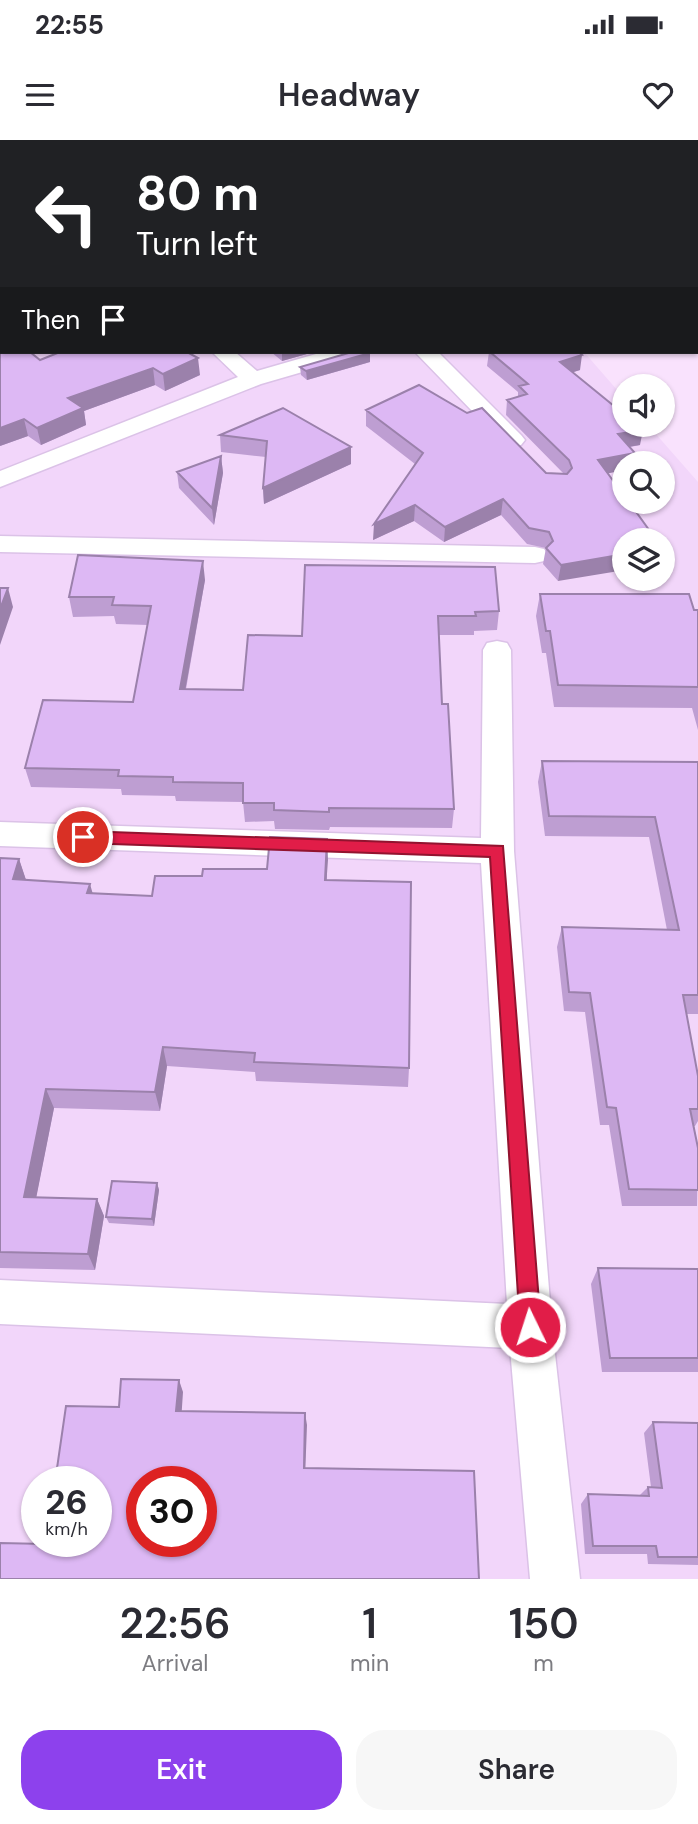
<!DOCTYPE html>
<html lang="en">
<head>
<meta charset="utf-8">
<style>
  body { margin:0; font-family:"DM Sans",sans-serif; background:#f7f7f7; color:#2b2b33; height:100vh; display:flex; flex-direction:column; font-size:26px; white-space:nowrap }
  * { box-sizing:border-box; margin:0 }
  p { font-size:23px; color:#7c7c81 }
  .icon { flex:none; width:38px; height:38px; fill:none; stroke:currentColor; stroke-width:2; stroke-linecap:round; stroke-linejoin:round }
  .map { position:relative; height:1439px; overflow:hidden }
  .sheet { display:flex; flex-direction:column; background:#fff; flex:1 }
  .sheet>* { flex:none }
  .top-card { position:absolute; left:0px; top:0px; width:698px; height:214px; box-shadow:0 2px 5px #0004; background:#202124; color:#fff; overflow:hidden }
  .tools { position:absolute; left:612px; top:234px; display:grid; gap:14px }
  .tools a { display:grid; place-items:center; width:63px; height:63px; border-radius:50%; background:#fff; box-shadow:0 2px 5px #0004; font-size:35px }
  .speed { position:absolute; left:21px; top:1326px; display:flex; gap:14px; font-size:35px; font-weight:700; text-align:center }
  .speed>* { display:grid; place-content:center; width:91px; height:91px; border-radius:50%; background:#fff; box-shadow:0 2px 5px #0004; line-height:1 }
  .speed small { font-size:18px; font-weight:400 }
  .speed .limit { border:10px solid #d22; background:#fff; color:#111 }
  .pin { position:absolute; display:grid; place-items:center; width:60px; height:60px; color:#fff; margin:-30px; border:4px solid #fff; border-radius:50%; box-shadow:0 2px 7px #0007 }
  .me { position:absolute; width:77px; margin:-38px; rotate:356deg; stroke-linejoin:round; filter:drop-shadow(0 0 5px #0008) }
  .turn { display:flex; align-items:center; gap:24px; height:147px; padding:0 21px; font-size:32px }
  .turn .icon { width:91px; height:91px; stroke-width:2.5 }
  .turn b { display:block; font-size:49px; line-height:60px }
  .then { display:flex; align-items:center; height:66px; padding:0 21px; background:#0003; gap:14px; font-size:26px }
  .eta { display:flex; justify-content:space-evenly; align-items:center; height:119px; text-align:center }
  .eta b { font-size:42px; font-weight:600; line-height:49px }
  .cta { display:flex; gap:14px; margin-top:auto; padding:14px 21px }
  .cta a { flex:1; height:80px; border-radius:28px; background:#8d41ed; color:#fff; font-size:28px; font-weight:600; line-height:80px; text-align:center }
  .cta a+a { background:#f7f7f7; color:#2b2b33 }
  .status { display:flex; justify-content:space-between; align-items:center; height:49px; padding:0 35px; background:#fff; direction:ltr }
  .status svg { height:19px; fill:currentColor }
  header { display:flex; justify-content:space-between; align-items:center; height:91px; padding:0 21px; background:#fff; font-size:32px; font-weight:600 }
  .map>svg:first-child { display:block }
</style>
</head>
<body>
<div class="status"><b>22:55</b><svg viewBox="0 0 49 12"><path d="M0 12V9h3v3zM5 12V6h3v6zM10 12V3h3v9zM15 12V0h3v12zM26 1h20v11H26zM47 4h2v5h-2z"/></svg></div>
<header><svg class="icon" aria-label="menu" viewBox="0 0 24 24"><path d="M4 6h16M4 12h16M4 18h16"/></svg>Headway<svg class="icon" aria-label="heart" viewBox="0 0 24 24"><path d="M12 20l-8-8c-3-5 5-10 8-4 3-6 11-1 8 4z"/></svg></header>
<div class="map">
<svg width="698" height="1439" viewBox="0 0 698 1439">
  <rect width="100%" height="100%" fill="#f9e2fd"/>
  <path fill="#f2d6fa" fill-rule="evenodd" d="M 0,0 L 384,2 L 2,2 L 2,212 L 584,212 L 625,259 L 625,285 L 648,285 L 698,342 L 698,1439 L 0,1439 ZM 625,324 L 663,324 L 663,362 L 625,362 ZM 625,401 L 663,401 L 663,439 L 625,439 ZM 37,1342 L 96,1342 L 96,1402 L 37,1402 ZM 142,1342 L 201,1342 L 201,1402 L 142,1402 Z"/>
  <path fill="#ebc0c8" d="M 381,0 L 698,0 L 698,166 L 696,2 Z"/>
  <g fill="none" stroke-linecap="round" stroke-linejoin="round">
    <g stroke="#dbc2e7" stroke-width="3">
      <path id="street" d="M 10,0 L 26,0 L 26,2 L 10,2 Z
        M 0,26 L 2,26 L 2,36 L 0,36 Z
        M 212,212 L 235,212 L 257,231 L 323,212 L 357,212 L 354,217 L 261,244 L 0,347 L 0,331 L 238,237 Z
        M 415,212 L 438,212 L 521,295 L 525,300 L 521,305 L 505,305 Z
        M 0,396 L 535,407 L 544,409 L 548,415 L 544,421 L 535,423 L 0,412 Z
        M 497,501 L 507,503 L 511,510 L 514,711 L 552,1187 L 580,1439 L 530,1439 L 510,1208 L 0,1184 L 0,1140 L 507,1164 L 481,723 L 0,706 L 0,682 L 481,698 L 483,510 L 487,503 Z"/>
    </g>
    <use href="#street" fill="#fff" fill-rule="evenodd"/>
  </g>
  <path fill="#be9ed2" d="M 60,212 L 200,235 L 165,251 L 155,245 L 84,271 L 86,285 L 41,305 L 28,296 L 0,306 L 40,220 Z
    M 271,212 L 314,212 L 282,221 Z
    M 489,212 L 578,212 L 580,230 L 573,232 L 640,305 L 630,307 L 635,313 L 633,324 L 625,324 L 608,333 L 558,441 L 543,424 L 546,408 L 527,404 L 501,375 L 444,402 L 414,381 L 373,400 L 415,324 L 366,286 L 366,270 L 546,333 L 564,334 L 506,275 L 507,260 L 518,257 L 518,252 L 487,226 Z
    M 370,222 L 307,240 L 301,235 L 300,227 Z
    M 220,295 L 351,307 L 351,324 L 264,364 L 263,348 L 266,317 L 221,312 Z
    M 221,316 L 223,333 L 214,385 L 179,348 L 177,332 Z
    M 305,425 L 499,471 L 497,490 L 474,491 L 474,495 L 439,495 L 442,564 L 454,669 L 452,688 L 330,687 L 329,690 L 275,689 L 274,681 L 245,682 L 243,662 L 176,661 L 175,656 L 122,655 L 121,649 L 31,647 L 25,628 L 133,562 L 148,485 L 116,484 L 114,476 L 73,477 L 69,457 L 205,440 L 186,549 L 243,550 L 302,496 Z
    M 540,454 L 698,470 L 698,590 L 692,568 L 554,567 L 546,513 L 542,513 L 536,476 Z
    M 542,621 L 698,623 L 698,874 L 686,874 L 698,936 L 698,981 L 695,986 L 694,986 L 698,1008 L 697,1066 L 622,1066 L 609,985 L 600,985 L 585,872 L 564,871 L 557,807 L 562,787 L 667,790 L 649,697 L 545,696 L 538,642 Z
    M 327,699 L 327,740 L 409,928 L 408,947 L 256,941 L 255,932 L 167,926 L 160,971 L 54,968 L 36,1057 L 97,1059 L 104,1076 L 95,1130 L 0,1128 L 0,718 L 19,719 L 26,740 L 92,753 L 152,756 L 202,736 L 267,729 Z
    M 157,1043 L 159,1050 L 154,1086 L 109,1083 L 106,1077 Z
    M 598,1128 L 698,1129 L 698,1232 L 602,1232 L 591,1144 Z
    M 653,1282 L 698,1283 L 698,1425 L 648,1424 L 647,1414 L 585,1414 L 581,1364 L 588,1354 L 640,1355 L 648,1347 L 651,1347 L 644,1293 Z"/>
  <path fill="#9b81ab" d="M 2,160 L 2,177 L 0,178 L 0,161 Z
    M 282,212 L 314,212 L 282,221 Z
    M 370,213 L 370,222 L 307,240 L 306,231 Z
    M 582,215 L 580,230 L 558,237 L 560,222 Z
    M 198,218 L 200,235 L 165,251 L 163,234 Z
    M 153,228 L 155,245 L 84,271 L 86,285 L 41,305 L 37,288 L 68,258 Z
    M 24,279 L 28,296 L 0,306 L 0,288 Z
    M 643,290 L 640,305 L 615,309 L 618,294 Z
    M 351,307 L 351,324 L 264,364 L 263,348 Z
    M 635,313 L 633,324 L 625,324 L 625,330 L 595,336 L 598,320 Z
    M 221,316 L 223,333 L 214,385 L 212,368 Z
    M 503,359 L 501,375 L 444,402 L 445,387 Z
    M 415,365 L 414,381 L 373,400 L 374,384 Z
    M 625,414 L 625,430 L 558,441 L 561,425 Z
    M 203,421 L 205,440 L 182,568 L 180,549 Z
    M 8,448 L 13,467 L 0,505 L 0,469 Z
    M 327,699 L 328,720 L 325,761 L 325,740 Z
    M 19,719 L 26,740 L 13,739 Z
    M 90,744 L 96,765 L 87,753 Z
    M 163,907 L 167,926 L 160,971 L 155,952 Z
    M 46,949 L 54,968 L 33,1074 L 24,1057 Z
    M 157,1043 L 159,1050 L 154,1086 L 152,1079 Z
    M 97,1059 L 104,1076 L 95,1130 L 88,1114 Z
    M 179,1240 L 183,1252 L 181,1282 L 176,1271 Z
    M 305,1273 L 307,1285 L 305,1338 L 304,1328 Z"/>
  <path fill="#ddb8f4" stroke="#9b81ab" stroke-width="2" fill-rule="evenodd" d="M 266,0 L 272,0 L 274,2 L 259,2 Z
    M 0,95 L 2,100 L 2,160 L 0,161 Z
    M 0,187 L 2,188 L 2,212 L 30,212 L 40,220 L 60,212 L 187,212 L 198,218 L 163,234 L 153,228 L 68,258 L 83,268 L 37,288 L 24,279 L 0,288 Z
    M 352,212 L 368,212 L 370,213 L 306,231 L 300,227 Z
    M 490,212 L 578,212 L 582,215 L 560,222 L 625,275 L 625,285 L 638,285 L 643,290 L 618,294 L 635,313 L 598,320 L 625,357 L 625,362 L 629,362 L 657,401 L 625,401 L 625,414 L 561,425 L 546,408 L 553,401 L 549,392 L 529,388 L 503,359 L 445,387 L 415,365 L 374,384 L 423,313 L 366,270 L 419,245 L 467,273 L 482,268 L 546,333 L 567,334 L 572,328 L 569,320 L 507,260 L 527,254 L 519,246 L 528,244 Z
    M 283,268 L 351,307 L 263,348 L 267,301 L 220,295 Z
    M 221,316 L 212,368 L 177,332 Z
    M 78,415 L 203,421 L 180,549 L 243,550 L 248,495 L 302,496 L 305,425 L 495,427 L 499,471 L 475,472 L 476,476 L 438,476 L 442,564 L 448,564 L 454,669 L 329,668 L 329,672 L 274,670 L 274,663 L 243,663 L 243,643 L 173,642 L 173,637 L 118,636 L 119,630 L 25,628 L 43,560 L 133,562 L 151,466 L 112,465 L 114,457 L 69,457 Z
    M 0,448 L 8,448 L 0,469 Z
    M 540,454 L 689,454 L 694,470 L 698,470 L 698,547 L 558,545 L 550,491 L 546,491 Z
    M 542,621 L 698,622 L 698,855 L 683,855 L 698,936 L 698,969 L 690,969 L 698,1008 L 698,1050 L 629,1049 L 616,968 L 607,967 L 590,853 L 569,852 L 562,787 L 679,790 L 655,677 L 549,676 Z
    M 270,697 L 327,699 L 325,740 L 411,742 L 409,928 L 254,922 L 255,913 L 163,907 L 155,952 L 46,949 L 24,1057 L 97,1059 L 88,1114 L 0,1112 L 0,718 L 19,719 L 13,739 L 90,744 L 87,753 L 152,756 L 155,736 L 202,736 L 203,729 L 267,729 Z
    M 112,1041 L 157,1043 L 152,1079 L 106,1077 Z
    M 598,1128 L 698,1129 L 698,1218 L 610,1218 Z
    M 121,1239 L 179,1240 L 176,1271 L 305,1273 L 304,1328 L 474,1331 L 479,1439 L 0,1439 L 0,1403 L 45,1404 L 46,1402 L 96,1402 L 96,1342 L 55,1342 L 66,1266 L 119,1267 ZM 142,1342 L 201,1342 L 201,1402 L 142,1402 Z
    M 653,1282 L 698,1283 L 698,1417 L 658,1417 L 656,1406 L 593,1406 L 588,1354 L 649,1356 L 648,1347 L 662,1348 Z"/>
  <path fill="#e11d48" stroke="#92132f" stroke-width="2" d="M 83,691 L 503,706 L 541,1187 L 538,1195 L 530,1198 L 523,1195 L 520,1187 L 490,717 L 83,703 L 75,697 Z"/>
</svg>
<div class="tools">
<a><svg class="icon" aria-label="sound" viewBox="0 0 24 24"><path d="M4 9h4l5-4v14l-5-4H4zM17 9q2 3 0 6"/></svg></a>
<a><svg class="icon" aria-label="search" viewBox="0 0 24 24"><circle cx="10" cy="10" r="6"/><path d="M15 15l6 6"/></svg></a>
<a><svg class="icon" aria-label="layers" viewBox="0 0 24 24"><path d="M12 4l9 5-9 5-9-5zM3 14l9 5 9-5"/></svg></a>
</div>
<div class="speed"><div>26<small>km/h</small></div><div class="limit">30</div></div>
<div class="pin" style="left:83px;top:697px;background:#d93025"><svg class="icon" aria-label="arrive" viewBox="0 0 24 24"><path d="M6 21V4h12l-3 4 3 4H6"/></svg></div>
<svg class="me" style="left:530px;top:1187px" viewBox="-20 -20 40 40"><circle r="17" fill="#e11d48" stroke="#fff" stroke-width="3"/><path d="M0-11L8 9 0 5-8 9z" fill="#fff"/></svg>
<div class="top-card">
<div class="turn"><svg class="icon" aria-label="left" viewBox="0 0 24 24"><path d="M17 20v-9H6M10 6l-5 5 5 5"/></svg><div><b>80 m</b>Turn left</div></div>
<div class="then">Then<svg class="icon" aria-label="arrive" viewBox="0 0 24 24"><path d="M6 21V4h12l-3 4 3 4H6"/></svg></div>
</div>
</div>
<section class="sheet">
<div class="eta">
<div><b>22:56</b><p>Arrival</p></div>
<div><b>1</b><p>min</p></div>
<div><b>150</b><p>m</p></div>
</div>
<div class="cta"><a>Exit</a><a>Share</a></div>
</section>
</body>
</html>
